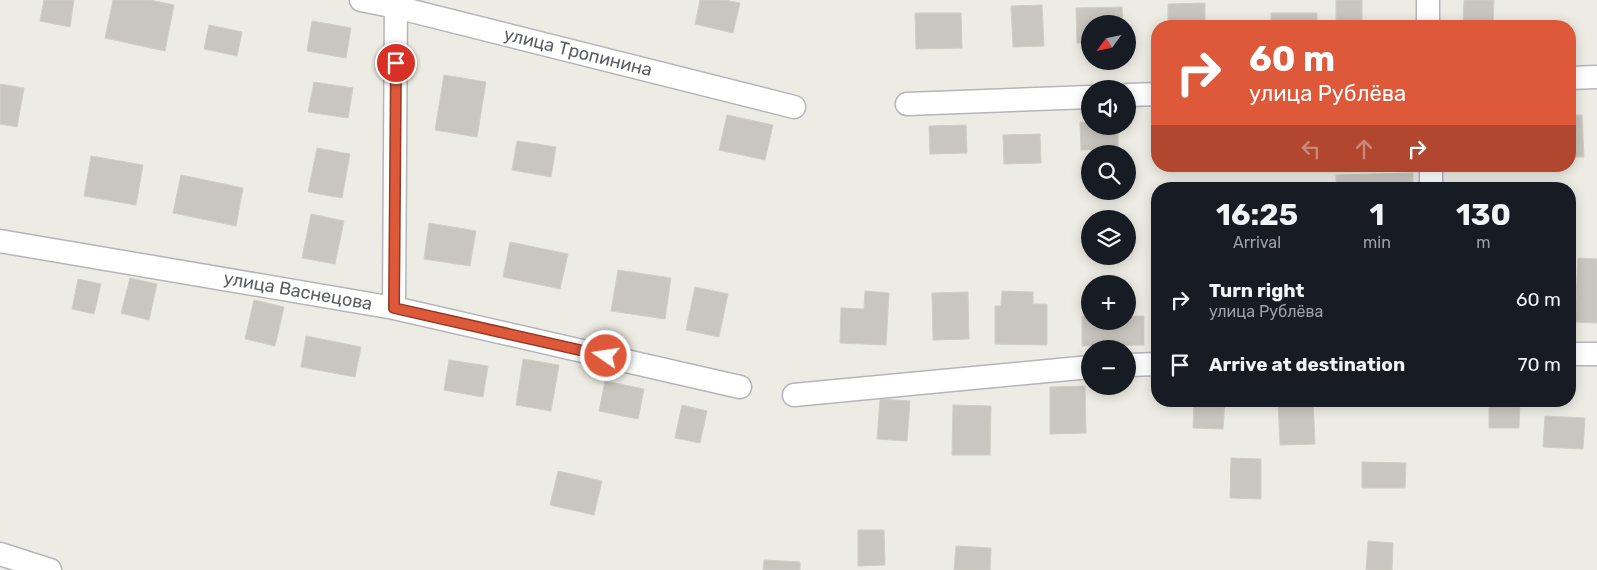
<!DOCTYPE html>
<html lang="en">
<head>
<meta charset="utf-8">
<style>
  body { margin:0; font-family:Rubik,sans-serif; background:#242831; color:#f1f3f6; height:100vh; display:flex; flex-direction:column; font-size:19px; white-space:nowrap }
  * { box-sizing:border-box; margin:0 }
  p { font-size:16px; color:#9ea1a6 }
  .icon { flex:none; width:28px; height:28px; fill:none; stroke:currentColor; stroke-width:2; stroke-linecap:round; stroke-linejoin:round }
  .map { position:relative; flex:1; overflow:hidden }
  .sheet { position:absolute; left:1151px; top:182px; width:425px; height:225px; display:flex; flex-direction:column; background:#171b24; border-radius:20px; box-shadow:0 2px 12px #0003 }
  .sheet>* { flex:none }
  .top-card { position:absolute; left:1151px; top:20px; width:425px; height:152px; border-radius:20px; box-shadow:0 2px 12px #0003; background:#dd593a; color:#fff; overflow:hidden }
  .needle { width:32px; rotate:237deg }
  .tools { position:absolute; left:1081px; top:15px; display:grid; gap:10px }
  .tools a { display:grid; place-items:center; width:55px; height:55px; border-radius:50%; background:#171b24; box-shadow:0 2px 12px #0003; font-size:25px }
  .pin { position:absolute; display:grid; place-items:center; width:42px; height:42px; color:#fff; margin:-21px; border:2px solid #fff; border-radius:50%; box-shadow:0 1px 5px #0007 }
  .me { position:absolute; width:55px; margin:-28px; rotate:283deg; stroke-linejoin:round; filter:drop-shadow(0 0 4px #0008) }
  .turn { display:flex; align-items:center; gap:18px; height:105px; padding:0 15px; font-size:22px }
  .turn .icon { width:65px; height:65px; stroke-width:2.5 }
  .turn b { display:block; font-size:35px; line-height:42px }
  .lanes { display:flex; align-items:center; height:48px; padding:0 15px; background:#0003; justify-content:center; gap:25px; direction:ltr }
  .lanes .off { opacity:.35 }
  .eta { display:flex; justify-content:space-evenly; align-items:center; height:85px; text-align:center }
  .eta b { font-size:30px; font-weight:700; line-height:35px }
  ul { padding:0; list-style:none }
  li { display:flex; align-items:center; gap:15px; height:65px; padding:0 15px }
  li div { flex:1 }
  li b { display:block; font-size:19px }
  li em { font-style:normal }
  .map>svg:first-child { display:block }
</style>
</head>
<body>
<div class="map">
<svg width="1597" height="570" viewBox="0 0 1597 570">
  <rect width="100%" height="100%" fill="#edece4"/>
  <path fill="#c9c6c0" stroke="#d1cec2" d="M 44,0 L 74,0 L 70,27 L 40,21 Z
    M 113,0 L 150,0 L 174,5 L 165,51 L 105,38 Z
    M 700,0 L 725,0 L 740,3 L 733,33 L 695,24 Z
    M 1336,0 L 1362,0 L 1362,20 L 1336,21 Z
    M 1464,0 L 1494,0 L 1493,26 L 1463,25 Z
    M 1205,3 L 1205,26 L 1168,26 L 1168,4 Z
    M 1042,5 L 1044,46 L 1013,47 L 1011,6 Z
    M 1122,7 L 1123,24 L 1090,24 L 1090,43 L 1077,43 L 1076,8 Z
    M 915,13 L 961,13 L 962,48 L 916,49 Z
    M 1271,13 L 1317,13 L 1317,26 L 1271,26 Z
    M 312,21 L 351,28 L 346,58 L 307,51 Z
    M 209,25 L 242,32 L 237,56 L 204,49 Z
    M 444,75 L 486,82 L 477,137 L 435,130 Z
    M 314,82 L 353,88 L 348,118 L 308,112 Z
    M 0,84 L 24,88 L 17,127 L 0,124 Z
    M 1570,94 L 1572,94 L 1572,115 L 1582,115 L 1584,157 L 1570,157 Z
    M 727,115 L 773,125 L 765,160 L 719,150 Z
    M 1080,122 L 1090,122 L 1090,126 L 1118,126 L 1118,149 L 1081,150 Z
    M 966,125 L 967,153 L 930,154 L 929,126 Z
    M 1040,134 L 1041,163 L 1004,164 L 1003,135 Z
    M 517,141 L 556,147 L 551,177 L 512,170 Z
    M 317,148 L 350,154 L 342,198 L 308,192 Z
    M 91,156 L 143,165 L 136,205 L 84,196 Z
    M 1413,173 L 1413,189 L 1336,189 L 1336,175 Z
    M 181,175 L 243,188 L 236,226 L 173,213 Z
    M 311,214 L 344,221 L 335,264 L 302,258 Z
    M 429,223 L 476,231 L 470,266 L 424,259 Z
    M 510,242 L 568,254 L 560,289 L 503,277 Z
    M 1578,258 L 1597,259 L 1597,323 L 1575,322 Z
    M 618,270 L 671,278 L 665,319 L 611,311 Z
    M 130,278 L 157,284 L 149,320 L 121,313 Z
    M 78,279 L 101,284 L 94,314 L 72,309 Z
    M 695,287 L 728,294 L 719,337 L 686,330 Z
    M 865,291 L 889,293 L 886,345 L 840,343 L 841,308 L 864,309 Z
    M 1002,291 L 1033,292 L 1033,304 L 1047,304 L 1047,345 L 995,344 L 995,306 L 1001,306 Z
    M 968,292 L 969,339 L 933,340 L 932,293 Z
    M 254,300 L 284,307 L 275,346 L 245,339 Z
    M 1153,300 L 1158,300 L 1158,352 L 1154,352 Z
    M 1082,316 L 1090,316 L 1090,321 L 1128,321 L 1128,316 L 1144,316 L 1144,345 L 1082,346 Z
    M 306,336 L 361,347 L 355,377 L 301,367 Z
    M 523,359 L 559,365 L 551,411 L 516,405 Z
    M 449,360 L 488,366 L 483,397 L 444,390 Z
    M 605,381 L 644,389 L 638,419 L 599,411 Z
    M 1085,386 L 1086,433 L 1050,434 L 1050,387 Z
    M 880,399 L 910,401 L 907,441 L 877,439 Z
    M 1194,401 L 1225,401 L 1223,429 L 1193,428 Z
    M 1278,401 L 1313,401 L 1315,444 L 1280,445 Z
    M 1489,401 L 1520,401 L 1519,428 L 1489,428 Z
    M 682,405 L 707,411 L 700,443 L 675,438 Z
    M 953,405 L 991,406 L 990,455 L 952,455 Z
    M 1545,416 L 1585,418 L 1583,449 L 1543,447 Z
    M 1231,458 L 1261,459 L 1261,499 L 1230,498 Z
    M 1362,462 L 1406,463 L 1405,488 L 1362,488 Z
    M 558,471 L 602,481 L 594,515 L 550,505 Z
    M 858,530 L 884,530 L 885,565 L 858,566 Z
    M 1368,541 L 1393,543 L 1392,570 L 1366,570 Z
    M 956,546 L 991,548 L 990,570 L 954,570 Z
    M 764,560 L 800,562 L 800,570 L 763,570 Z"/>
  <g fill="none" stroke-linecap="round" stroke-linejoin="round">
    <g stroke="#b4b5ba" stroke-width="25">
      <path id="minor" d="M 361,0 L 396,7 L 794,107
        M 1428,26 L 1428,0
        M 1570,78 L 1597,77
        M 1128,95 L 1158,94
        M 907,104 L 1090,97
        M 1431,166 L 1431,189
        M 0,241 L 394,308 L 740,387
        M 394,308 L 396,0
        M 1570,354 L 1597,354
        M 1128,365 L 1158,364
        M 794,395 L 1090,367
        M 0,554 L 50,570"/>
    </g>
    <use href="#minor" stroke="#fff" stroke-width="22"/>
  </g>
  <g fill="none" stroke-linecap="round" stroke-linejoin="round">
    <g stroke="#903a26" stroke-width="12">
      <path id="route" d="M 396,63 L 394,308 L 606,356"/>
    </g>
    <use href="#route" stroke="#dd593a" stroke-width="9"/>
  </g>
  <g text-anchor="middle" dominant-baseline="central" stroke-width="4.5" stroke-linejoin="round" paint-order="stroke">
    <g font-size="18" fill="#5c5e63" stroke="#fff">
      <text transform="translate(578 52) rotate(14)">улица Тропинина</text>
      <text transform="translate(298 291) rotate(10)">улица Васнецова</text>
    </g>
  </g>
</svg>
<div class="tools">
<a><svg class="needle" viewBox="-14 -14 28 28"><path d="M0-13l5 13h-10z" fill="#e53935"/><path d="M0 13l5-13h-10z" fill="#9ea1a6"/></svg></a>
<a><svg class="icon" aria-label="sound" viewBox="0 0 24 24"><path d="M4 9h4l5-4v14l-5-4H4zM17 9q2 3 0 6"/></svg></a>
<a><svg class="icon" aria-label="search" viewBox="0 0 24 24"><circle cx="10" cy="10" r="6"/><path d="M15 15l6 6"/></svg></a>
<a><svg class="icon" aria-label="layers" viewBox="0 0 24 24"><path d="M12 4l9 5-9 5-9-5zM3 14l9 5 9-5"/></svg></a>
<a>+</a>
<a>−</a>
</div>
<div class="pin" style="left:396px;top:63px;background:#d93025"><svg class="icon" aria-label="arrive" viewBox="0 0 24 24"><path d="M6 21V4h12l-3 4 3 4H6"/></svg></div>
<svg class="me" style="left:606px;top:356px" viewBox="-20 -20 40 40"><circle r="17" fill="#dd593a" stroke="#fff" stroke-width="3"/><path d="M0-11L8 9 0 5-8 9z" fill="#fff"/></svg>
<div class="top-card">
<div class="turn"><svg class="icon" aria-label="right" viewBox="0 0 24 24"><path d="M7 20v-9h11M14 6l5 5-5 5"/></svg><div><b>60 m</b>улица Рублёва</div></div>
<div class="lanes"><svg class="icon off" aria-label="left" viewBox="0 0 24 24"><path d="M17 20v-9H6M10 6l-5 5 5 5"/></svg><svg class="icon off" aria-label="ahead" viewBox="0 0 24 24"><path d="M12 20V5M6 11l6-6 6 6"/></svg><svg class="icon" aria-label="right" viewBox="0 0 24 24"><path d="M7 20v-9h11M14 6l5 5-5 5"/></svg></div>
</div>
<section class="sheet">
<div class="eta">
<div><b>16:25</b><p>Arrival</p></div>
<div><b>1</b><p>min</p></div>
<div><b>130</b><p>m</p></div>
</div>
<ul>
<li><svg class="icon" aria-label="right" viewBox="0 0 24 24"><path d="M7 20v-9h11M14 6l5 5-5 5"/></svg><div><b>Turn right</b><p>улица Рублёва</p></div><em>60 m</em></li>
<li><svg class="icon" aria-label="arrive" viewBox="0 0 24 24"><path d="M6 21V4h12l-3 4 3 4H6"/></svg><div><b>Arrive at destination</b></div><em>70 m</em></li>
</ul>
</section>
</div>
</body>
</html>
